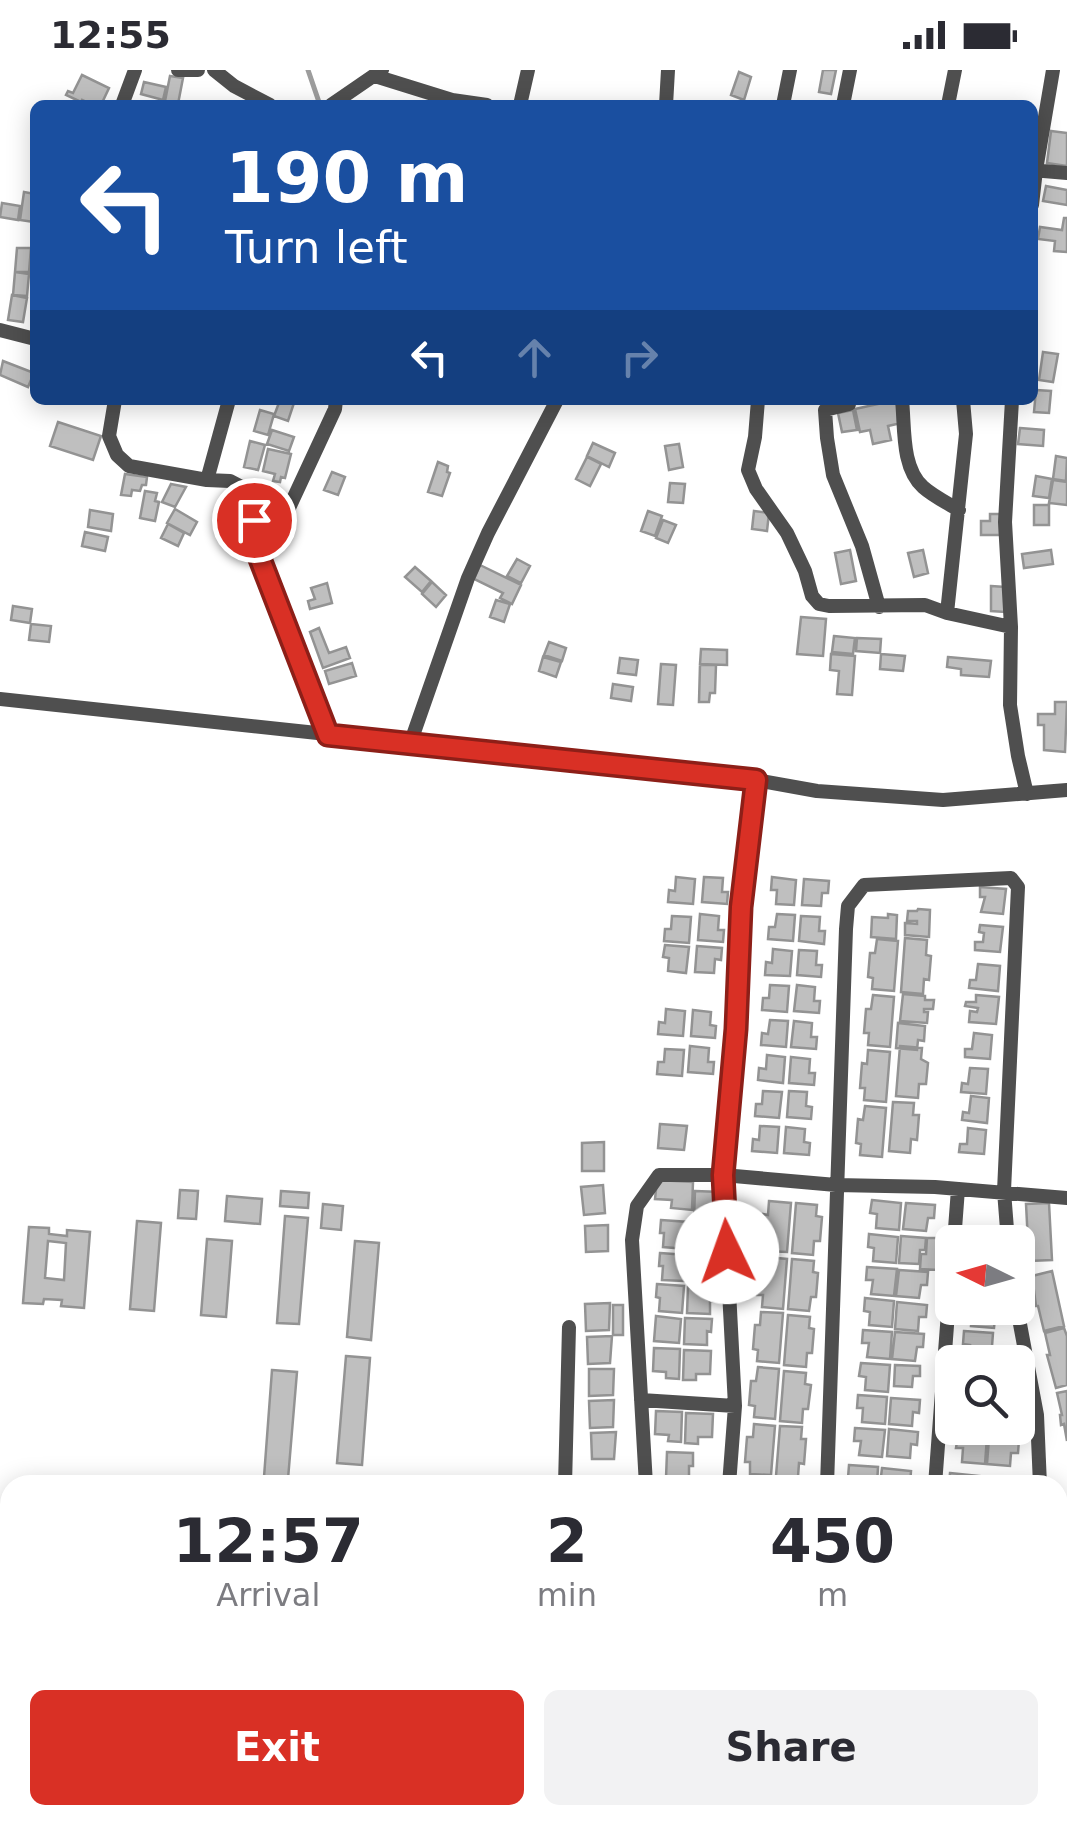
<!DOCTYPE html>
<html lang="en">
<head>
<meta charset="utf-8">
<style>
  body { margin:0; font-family:"DejaVu Sans",sans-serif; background:#f2f2f3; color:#2b2b33; height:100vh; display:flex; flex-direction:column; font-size:38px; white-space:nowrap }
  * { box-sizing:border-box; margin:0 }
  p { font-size:32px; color:#7c7c81 }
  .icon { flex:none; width:55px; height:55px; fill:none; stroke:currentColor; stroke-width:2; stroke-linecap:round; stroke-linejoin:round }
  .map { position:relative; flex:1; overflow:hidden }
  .side { position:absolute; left:0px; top:1405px; width:1068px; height:350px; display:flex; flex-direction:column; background:#fff; border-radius:30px 30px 0 0; box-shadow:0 5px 25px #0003 }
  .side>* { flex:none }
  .hud { position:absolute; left:30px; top:30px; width:1008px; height:305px; border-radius:15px; box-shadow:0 5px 25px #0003; background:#1a4fa0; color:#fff; overflow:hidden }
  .needle { width:65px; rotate:275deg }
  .fabs { position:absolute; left:935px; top:1155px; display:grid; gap:20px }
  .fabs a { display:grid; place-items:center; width:100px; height:100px; border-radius:15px; background:#fff; box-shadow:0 5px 25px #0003; font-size:50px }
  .pin { position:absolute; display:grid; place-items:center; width:85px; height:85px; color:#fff; margin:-42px; border:5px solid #fff; border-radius:50%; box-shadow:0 2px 10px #0007 }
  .me { position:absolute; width:110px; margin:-55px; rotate:357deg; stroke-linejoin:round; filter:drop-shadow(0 0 8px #0008) }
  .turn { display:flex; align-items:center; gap:35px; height:210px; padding:0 30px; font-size:45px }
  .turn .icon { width:130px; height:130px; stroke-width:2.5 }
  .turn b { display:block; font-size:70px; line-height:85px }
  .lanes { display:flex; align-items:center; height:95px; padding:0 30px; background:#0003; justify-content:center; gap:50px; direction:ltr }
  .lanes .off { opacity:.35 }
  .eta { display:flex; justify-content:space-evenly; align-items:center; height:170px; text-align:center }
  .eta b { font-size:60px; font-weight:600; line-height:70px }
  .cta { display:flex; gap:20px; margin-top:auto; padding:20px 30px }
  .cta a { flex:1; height:115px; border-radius:15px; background:#d93025; color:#fff; font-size:40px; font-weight:600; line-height:115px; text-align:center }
  .cta a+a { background:#f2f2f3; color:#2b2b33 }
  .status { display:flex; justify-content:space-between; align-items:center; height:70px; padding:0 50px; background:#fff; direction:ltr }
  .status svg { height:28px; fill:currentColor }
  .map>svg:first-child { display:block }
</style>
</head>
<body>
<div class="status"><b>12:55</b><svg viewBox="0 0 49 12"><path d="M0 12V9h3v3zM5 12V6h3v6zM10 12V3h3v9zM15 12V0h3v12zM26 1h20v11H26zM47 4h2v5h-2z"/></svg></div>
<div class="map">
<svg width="1067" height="1755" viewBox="0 0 1067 1755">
  <rect width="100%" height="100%" fill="#fff"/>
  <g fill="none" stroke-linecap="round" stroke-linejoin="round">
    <path stroke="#9d9d9d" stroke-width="5" d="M 308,0 L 320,35"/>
  </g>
  <path fill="#bfbfbf" stroke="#939393" stroke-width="2.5" fill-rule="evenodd" d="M 823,0 L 836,0 L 831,24 L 819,22 Z
    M 739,2 L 751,7 L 744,30 L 731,25 Z
    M 82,5 L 109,18 L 101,35 L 93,35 L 82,30 L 81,32 L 66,25 L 68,21 L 73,23 Z
    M 170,6 L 183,8 L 178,34 L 165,31 Z
    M 144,12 L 166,17 L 163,30 L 141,24 Z
    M 1051,61 L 1067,63 L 1067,96 L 1047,93 Z
    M 1046,116 L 1067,120 L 1067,135 L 1043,131 Z
    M 24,122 L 35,124 L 34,152 L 20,150 Z
    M 2,133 L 20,136 L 18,150 L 0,147 Z
    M 1064,148 L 1067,148 L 1067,182 L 1054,181 L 1055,171 L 1038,169 L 1040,157 L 1062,160 Z
    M 17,178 L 31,178 L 29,202 L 15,202 Z
    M 15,202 L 29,204 L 27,226 L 13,225 Z
    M 12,225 L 27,228 L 23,252 L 8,250 Z
    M 1043,282 L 1058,284 L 1053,312 L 1039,310 Z
    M 3,291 L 34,303 L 28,317 L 0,305 Z
    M 1036,320 L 1051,321 L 1049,343 L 1034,342 Z
    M 280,330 L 294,333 L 288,351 L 274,346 Z
    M 896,330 L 901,353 L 888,356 L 891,370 L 873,374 L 870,360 L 860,362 L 855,339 Z
    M 260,340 L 274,344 L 268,365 L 254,361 Z
    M 853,340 L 857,360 L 842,362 L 838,343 Z
    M 58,352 L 101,366 L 93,390 L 50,376 Z
    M 1020,358 L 1044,360 L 1043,376 L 1018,374 Z
    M 272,360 L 294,367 L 289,381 L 267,374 Z
    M 250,371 L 265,375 L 258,400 L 244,397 Z
    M 593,373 L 615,383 L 609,397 L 587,386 Z
    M 679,374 L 683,397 L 669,400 L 665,376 Z
    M 268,379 L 291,384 L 285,408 L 281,407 L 280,412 L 273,411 L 275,404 L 263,401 Z
    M 1056,386 L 1067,388 L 1066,411 L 1053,409 Z
    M 587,387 L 601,394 L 590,416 L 576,409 Z
    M 438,392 L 448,396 L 447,402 L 450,403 L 442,426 L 428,422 Z
    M 332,402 L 345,407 L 338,425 L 324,420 Z
    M 125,404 L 147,407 L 146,415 L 142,415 L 140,421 L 132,420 L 131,426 L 121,425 Z
    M 1036,406 L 1052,409 L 1049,428 L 1033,426 Z
    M 1053,410 L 1067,412 L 1067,435 L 1049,433 Z
    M 670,413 L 685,414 L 683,433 L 668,432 Z
    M 171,414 L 186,417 L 175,437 L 162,432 Z
    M 145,421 L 157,423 L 155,431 L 159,432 L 155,451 L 140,448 Z
    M 1034,435 L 1049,435 L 1049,455 L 1034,455 Z
    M 175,439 L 197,452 L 190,465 L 167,453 Z
    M 90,440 L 113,444 L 111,461 L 88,457 Z
    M 648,441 L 662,446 L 655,466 L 641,461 Z
    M 754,441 L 769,443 L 767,461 L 752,459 Z
    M 990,444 L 1000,444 L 1000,465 L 981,465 L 981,451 L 990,451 Z
    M 663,450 L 676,455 L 668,473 L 656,468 Z
    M 168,454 L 184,463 L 178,476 L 161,468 Z
    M 85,462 L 108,467 L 105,481 L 82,476 Z
    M 850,480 L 856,511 L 841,514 L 835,483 Z
    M 923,480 L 928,503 L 914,507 L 908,483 Z
    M 1051,480 L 1053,494 L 1024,498 L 1022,484 Z
    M 517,489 L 530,496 L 521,513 L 507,506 Z
    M 480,495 L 521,515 L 512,534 L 500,528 L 503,523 L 474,509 Z
    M 415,497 L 431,511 L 422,522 L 405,507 Z
    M 432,512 L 446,525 L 436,537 L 422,524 Z
    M 327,513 L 332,533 L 310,539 L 308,531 L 315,529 L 311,518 Z
    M 991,516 L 1005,517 L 1005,542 L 991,541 Z
    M 496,530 L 510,534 L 504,552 L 490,547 Z
    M 13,536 L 32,539 L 30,553 L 11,550 Z
    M 801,547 L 826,549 L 823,586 L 797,584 Z
    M 31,554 L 51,556 L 49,572 L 29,570 Z
    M 319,558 L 329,583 L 346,577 L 350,588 L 323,598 L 310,562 Z
    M 834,566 L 855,568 L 853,584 L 832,582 Z
    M 857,568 L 881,569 L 880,583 L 856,581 Z
    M 549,572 L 566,578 L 562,591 L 544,585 Z
    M 701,579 L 727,580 L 727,595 L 700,594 Z
    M 831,584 L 855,586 L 852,625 L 837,624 L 839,601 L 830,600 Z
    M 881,584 L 905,586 L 903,601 L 880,599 Z
    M 543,587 L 561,592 L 556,607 L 539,601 Z
    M 948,587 L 991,591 L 989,607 L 961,605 L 961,599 L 947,597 Z
    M 620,588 L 638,590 L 636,605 L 618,603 Z
    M 352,593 L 356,606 L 329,614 L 325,601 Z
    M 661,594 L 676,595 L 673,635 L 658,634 Z
    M 700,595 L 716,595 L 715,623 L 710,623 L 709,632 L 699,632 Z
    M 613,614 L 633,617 L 631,631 L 611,628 Z
    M 1055,632 L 1067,632 L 1065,682 L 1044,680 L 1044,655 L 1038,655 L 1038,644 L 1055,644 Z
    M 676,807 L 695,809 L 693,834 L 668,832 L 669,820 L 675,821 Z
    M 704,807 L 723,808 L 722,822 L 728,822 L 727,834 L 702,832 Z
    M 772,807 L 796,810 L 794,835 L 776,834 L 777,820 L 771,820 Z
    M 804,809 L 829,811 L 828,823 L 822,823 L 821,836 L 802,835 Z
    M 980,817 L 1006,819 L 1003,844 L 981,842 L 985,827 L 980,827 Z
    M 918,839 L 930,840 L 929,867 L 905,865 L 905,853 L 917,854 L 917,851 L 907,851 L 908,841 L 917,841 Z
    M 700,844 L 719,846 L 718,860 L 724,860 L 723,872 L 698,870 Z
    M 777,844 L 795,845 L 793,871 L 768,869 L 769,857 L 775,857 Z
    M 888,844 L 897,845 L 896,869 L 871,867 L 872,847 L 888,848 Z
    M 672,846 L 691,847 L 689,873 L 664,871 L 665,859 L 671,859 Z
    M 801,846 L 820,847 L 819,861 L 825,861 L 824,874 L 799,871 Z
    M 980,855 L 1003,857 L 1000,882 L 975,880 L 975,872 L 983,872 L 984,863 L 979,862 Z
    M 905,868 L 927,870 L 926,885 L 931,886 L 929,910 L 924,909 L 923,924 L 901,922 Z
    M 877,869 L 898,871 L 894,921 L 872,919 L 873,908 L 868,907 L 870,883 L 875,883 Z
    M 665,875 L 689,877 L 686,903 L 668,901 L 669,888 L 663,887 Z
    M 697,876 L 722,878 L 721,890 L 715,889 L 714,903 L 695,902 Z
    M 773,879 L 792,881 L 790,906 L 765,905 L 766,892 L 772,893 Z
    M 799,880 L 817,881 L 816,895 L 822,895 L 821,907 L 797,905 Z
    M 978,894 L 1000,896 L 998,921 L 969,918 L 970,910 L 976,910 Z
    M 770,915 L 789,916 L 787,942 L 762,940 L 763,928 L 769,928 Z
    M 797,915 L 815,917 L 814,931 L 820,931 L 819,943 L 794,941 Z
    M 903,924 L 925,926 L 925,930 L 934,930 L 933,939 L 924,939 L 924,942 L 928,942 L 927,953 L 900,951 Z
    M 873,925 L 894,927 L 890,977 L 868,975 L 869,963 L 864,963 L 866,939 L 871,939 Z
    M 976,925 L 999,927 L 996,954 L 969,952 L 970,941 L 977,942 L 978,938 L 965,936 L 966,932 L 976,932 Z
    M 666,939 L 685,941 L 683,966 L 658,964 L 659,952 L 665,953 Z
    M 693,940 L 711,942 L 710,955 L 716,956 L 715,968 L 691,966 Z
    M 770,950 L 788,951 L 786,977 L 761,975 L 762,963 L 768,964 Z
    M 794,951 L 812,953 L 811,967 L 817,967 L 816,979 L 791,977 Z
    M 898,953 L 925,956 L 924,971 L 918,970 L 917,980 L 896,978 Z
    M 974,963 L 992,965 L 990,989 L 965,987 L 965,979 L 972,979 Z
    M 690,976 L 709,978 L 708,992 L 714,992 L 713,1004 L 688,1002 Z
    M 900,976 L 922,978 L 921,989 L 928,993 L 926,1014 L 919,1014 L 918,1028 L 896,1026 Z
    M 665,979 L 684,980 L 682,1006 L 657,1004 L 658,992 L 664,992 Z
    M 868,980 L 890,982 L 886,1032 L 864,1030 L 865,1018 L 860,1018 L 862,993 L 867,994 Z
    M 767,985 L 785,987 L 783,1013 L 758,1010 L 759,998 L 766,999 Z
    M 791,987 L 810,989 L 809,1003 L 815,1003 L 814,1015 L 789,1013 Z
    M 970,998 L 988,999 L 986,1024 L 961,1022 L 962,1013 L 968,1014 Z
    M 763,1021 L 782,1022 L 779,1048 L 755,1046 L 756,1034 L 762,1034 Z
    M 789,1021 L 807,1022 L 806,1036 L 812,1037 L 811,1049 L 787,1047 Z
    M 971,1026 L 989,1028 L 987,1053 L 962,1050 L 963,1042 L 969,1043 Z
    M 893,1032 L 914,1033 L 913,1045 L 919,1045 L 917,1070 L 911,1069 L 910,1083 L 889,1081 Z
    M 865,1036 L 886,1038 L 882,1087 L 860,1085 L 861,1074 L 856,1073 L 858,1049 L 863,1050 Z
    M 660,1054 L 687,1056 L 684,1080 L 658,1078 Z
    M 760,1056 L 779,1057 L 777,1083 L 752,1081 L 753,1069 L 759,1070 Z
    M 786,1057 L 805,1059 L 804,1072 L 810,1073 L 809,1085 L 784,1083 Z
    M 968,1058 L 986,1060 L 984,1084 L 959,1082 L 960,1074 L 967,1074 Z
    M 604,1072 L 604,1101 L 582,1101 L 582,1073 Z
    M 657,1110 L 693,1112 L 692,1140 L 671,1138 L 672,1130 L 655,1129 Z
    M 603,1115 L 605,1143 L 584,1145 L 581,1117 Z
    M 180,1120 L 198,1121 L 196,1149 L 178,1148 Z
    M 281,1121 L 309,1123 L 308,1138 L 280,1136 Z
    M 695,1121 L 721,1122 L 721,1135 L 717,1135 L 717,1148 L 694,1147 Z
    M 227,1126 L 262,1129 L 260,1154 L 225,1151 Z
    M 872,1130 L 901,1133 L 899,1160 L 876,1158 L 877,1144 L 870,1143 Z
    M 769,1131 L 791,1133 L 787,1182 L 765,1181 L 766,1169 L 761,1169 L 763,1144 L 768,1145 Z
    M 796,1133 L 817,1135 L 816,1146 L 822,1147 L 820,1171 L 814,1171 L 813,1185 L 792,1183 Z
    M 906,1133 L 935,1135 L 934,1148 L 928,1148 L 926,1161 L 903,1159 Z
    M 1049,1133 L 1052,1190 L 1029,1191 L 1026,1134 Z
    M 323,1134 L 343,1136 L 341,1160 L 321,1158 Z
    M 285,1146 L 308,1148 L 299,1254 L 277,1253 Z
    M 661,1150 L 689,1152 L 686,1179 L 663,1177 L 664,1163 L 660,1163 Z
    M 137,1151 L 161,1153 L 154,1241 L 130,1239 Z
    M 692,1152 L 718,1154 L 718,1167 L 714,1166 L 713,1180 L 691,1179 Z
    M 608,1155 L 608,1181 L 586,1182 L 585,1156 Z
    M 29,1157 L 49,1158 L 49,1164 L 67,1166 L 67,1160 L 90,1162 L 84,1238 L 61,1236 L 62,1230 L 44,1229 L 43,1234 L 23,1233 ZM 48,1171 L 66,1173 L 64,1210 L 45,1208 Z
    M 869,1164 L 898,1167 L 896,1193 L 873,1191 L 874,1178 L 868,1177 Z
    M 901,1166 L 926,1168 L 925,1180 L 920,1180 L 919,1194 L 899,1193 Z
    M 927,1168 L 940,1168 L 938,1200 L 920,1199 L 921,1184 L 926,1184 Z
    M 207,1169 L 232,1171 L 226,1247 L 201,1245 Z
    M 355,1171 L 379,1173 L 371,1270 L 347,1267 Z
    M 660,1183 L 687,1185 L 684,1211 L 662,1210 L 663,1196 L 659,1196 Z
    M 691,1185 L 718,1186 L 717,1199 L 714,1199 L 713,1212 L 690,1211 Z
    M 766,1187 L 787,1189 L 783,1239 L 762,1237 L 763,1225 L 757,1225 L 759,1200 L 764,1201 Z
    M 792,1189 L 814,1191 L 813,1202 L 818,1203 L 816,1227 L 811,1227 L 809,1241 L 788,1239 Z
    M 867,1197 L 897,1199 L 894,1226 L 871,1224 L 873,1210 L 866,1210 Z
    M 899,1200 L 928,1202 L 927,1215 L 921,1215 L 919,1228 L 896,1226 Z
    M 1052,1201 L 1064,1256 L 1044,1261 L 1038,1236 L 1036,1236 L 1032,1206 Z
    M 657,1214 L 684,1216 L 682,1243 L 659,1241 L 660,1228 L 656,1227 Z
    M 688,1217 L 714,1218 L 714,1231 L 710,1231 L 710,1244 L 687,1243 Z
    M 865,1228 L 894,1231 L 892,1257 L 869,1255 L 870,1242 L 864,1241 Z
    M 897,1232 L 927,1235 L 926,1247 L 919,1247 L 918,1261 L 895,1259 Z
    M 610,1233 L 609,1260 L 586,1261 L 585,1234 Z
    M 613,1235 L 623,1235 L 623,1265 L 613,1265 Z
    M 966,1238 L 996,1238 L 994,1258 L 971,1256 L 972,1243 L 966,1242 Z
    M 761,1242 L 783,1243 L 779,1293 L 757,1291 L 758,1280 L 753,1279 L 755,1255 L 760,1255 Z
    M 788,1245 L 810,1247 L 809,1258 L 814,1259 L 812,1283 L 807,1283 L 806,1297 L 784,1295 Z
    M 656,1246 L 681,1249 L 679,1273 L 654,1271 Z
    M 685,1248 L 712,1249 L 711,1262 L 707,1261 L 707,1275 L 684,1274 Z
    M 1064,1258 L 1067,1266 L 1067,1315 L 1056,1318 L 1047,1285 L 1050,1285 L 1045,1263 Z
    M 863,1260 L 892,1262 L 890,1289 L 867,1287 L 869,1273 L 862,1273 Z
    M 964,1261 L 993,1263 L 991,1290 L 968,1288 L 970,1275 L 963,1274 Z
    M 895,1262 L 924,1264 L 923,1277 L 917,1277 L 915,1291 L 892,1289 Z
    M 612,1266 L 610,1293 L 588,1294 L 587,1267 Z
    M 654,1278 L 680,1279 L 679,1309 L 666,1308 L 666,1302 L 653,1301 Z
    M 684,1280 L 711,1281 L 710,1304 L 696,1304 L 696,1310 L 683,1310 Z
    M 346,1286 L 370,1288 L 362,1395 L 337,1393 Z
    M 861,1293 L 890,1295 L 888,1322 L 865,1320 L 866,1307 L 859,1306 Z
    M 895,1295 L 920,1296 L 920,1306 L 913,1306 L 912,1317 L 894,1316 Z
    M 758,1297 L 779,1299 L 775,1349 L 754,1347 L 755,1336 L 749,1335 L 751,1311 L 756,1311 Z
    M 589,1299 L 614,1299 L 613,1325 L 589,1326 Z
    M 272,1300 L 297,1302 L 288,1409 L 264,1407 Z
    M 784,1301 L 806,1303 L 805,1314 L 811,1315 L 808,1339 L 803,1339 L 802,1353 L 780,1351 Z
    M 1067,1321 L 1067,1371 L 1064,1354 L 1061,1355 L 1060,1345 L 1062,1345 L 1057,1323 Z
    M 858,1325 L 887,1327 L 885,1354 L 862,1352 L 863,1338 L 857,1338 Z
    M 891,1328 L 920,1330 L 919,1343 L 913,1342 L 912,1356 L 889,1354 Z
    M 614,1330 L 613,1357 L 590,1358 L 589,1331 Z
    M 656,1341 L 682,1342 L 681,1372 L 668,1371 L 669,1365 L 655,1364 Z
    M 686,1343 L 713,1344 L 712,1367 L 698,1367 L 698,1374 L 685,1373 Z
    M 754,1354 L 775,1356 L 771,1405 L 750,1404 L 750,1392 L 745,1392 L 747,1367 L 753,1367 Z
    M 780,1356 L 802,1357 L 801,1369 L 806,1369 L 804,1394 L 799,1393 L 798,1407 L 776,1406 Z
    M 855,1358 L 885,1360 L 882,1387 L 859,1385 L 861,1371 L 854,1371 Z
    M 889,1359 L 918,1362 L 917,1375 L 911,1374 L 910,1388 L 887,1386 Z
    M 616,1362 L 614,1389 L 592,1389 L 591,1363 Z
    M 958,1365 L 987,1367 L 985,1394 L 962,1392 L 963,1378 L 956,1378 Z
    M 989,1368 L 1019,1370 L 1018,1383 L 1011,1383 L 1010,1396 L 987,1394 Z
    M 667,1382 L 693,1383 L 693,1396 L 689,1396 L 689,1409 L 666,1408 Z
    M 849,1395 L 878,1397 L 877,1415 L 854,1415 L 855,1408 L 848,1408 Z
    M 882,1398 L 911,1401 L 910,1414 L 880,1415 Z
    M 950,1403 L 980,1406 L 979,1415 L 949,1415 Z"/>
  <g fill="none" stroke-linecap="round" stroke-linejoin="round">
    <path stroke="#4f4f4f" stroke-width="14" d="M 178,0 L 198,0
      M 214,0 L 234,16 L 270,35
      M 375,6 L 452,30 L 487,35
      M 122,35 L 135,0
      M 331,35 L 382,0
      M 520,35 L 528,0
      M 666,35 L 668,0
      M 783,35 L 790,0
      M 843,35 L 850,0
      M 948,35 L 955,0
      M 1032,100 L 1067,103
      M 1032,135 L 1036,100 L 1053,0
      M 0,260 L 35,269
      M 115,330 L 109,366 L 117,385 L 129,396 L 207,410 L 230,411 L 253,423 L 255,476 L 328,665
      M 758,330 L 755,367 L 748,400 L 756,419 L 787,463 L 805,501 L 812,526 L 819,534 L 829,536 L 925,535 L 947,543 L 1011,557
      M 849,330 L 849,334 L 825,340 L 827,368 L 833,405 L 862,476 L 879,537
      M 902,330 C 905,357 901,397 923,417 C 933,426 947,433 959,440
      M 1012,330 L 1005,452 L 1011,557 L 1010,635 L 1018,686 L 1027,724
      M 207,410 L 229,330
      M 262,496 L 335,339 L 336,330
      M 947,543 L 966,364 L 963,330
      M 0,629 L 756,710 L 817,721 L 943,730 L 1067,720
      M 410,674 L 468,508 L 488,463 L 557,330
      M 954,1172 L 958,1119
      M 1017,1238 L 1037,1345 L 1040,1415
      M 641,1330 L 735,1336
      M 565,1415 L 569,1257
      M 646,1415 L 632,1170 L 637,1136 L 659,1105 L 723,1105 L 836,1115 L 935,1117 L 1067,1128
      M 729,1415 L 735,1336 L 723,1105 L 735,959 L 741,837 L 756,710
      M 827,1415 L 846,859 L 848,836 L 864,815 L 1011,808 L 1018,817 L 1004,1121 L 1008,1172
      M 935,1415 L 952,1189
      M 1058,1586 L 1067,1585
      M 0,1618 L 10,1618"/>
  </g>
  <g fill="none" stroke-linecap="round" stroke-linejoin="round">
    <g stroke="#8d1f18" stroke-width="25">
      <path id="route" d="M 254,450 L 255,476 L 328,665 L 756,710 L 741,837 L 736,959 L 723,1105 L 727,1182"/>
    </g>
    <use href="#route" stroke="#d93025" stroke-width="18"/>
  </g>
</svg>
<div class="fabs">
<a><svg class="needle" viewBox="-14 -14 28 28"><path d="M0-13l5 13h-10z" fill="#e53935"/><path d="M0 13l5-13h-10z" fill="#7c7c81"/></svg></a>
<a><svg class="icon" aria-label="search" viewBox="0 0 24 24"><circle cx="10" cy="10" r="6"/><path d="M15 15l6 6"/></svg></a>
</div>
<div class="pin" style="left:254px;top:450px;background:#d93025"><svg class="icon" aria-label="arrive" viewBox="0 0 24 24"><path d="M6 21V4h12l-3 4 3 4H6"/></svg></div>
<svg class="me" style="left:727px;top:1182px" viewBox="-20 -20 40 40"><circle r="19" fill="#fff"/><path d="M0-13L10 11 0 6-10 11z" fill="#d93025"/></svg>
<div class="hud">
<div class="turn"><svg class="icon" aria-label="left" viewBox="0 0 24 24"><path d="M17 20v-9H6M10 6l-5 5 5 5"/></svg><div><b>190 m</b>Turn left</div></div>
<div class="lanes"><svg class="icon" aria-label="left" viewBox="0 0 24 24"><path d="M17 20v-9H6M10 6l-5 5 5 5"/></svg><svg class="icon off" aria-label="ahead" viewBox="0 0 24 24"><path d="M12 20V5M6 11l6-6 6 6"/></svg><svg class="icon off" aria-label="right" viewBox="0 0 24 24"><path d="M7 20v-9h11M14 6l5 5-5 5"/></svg></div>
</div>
<section class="side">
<div class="eta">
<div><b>12:57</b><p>Arrival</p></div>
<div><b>2</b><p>min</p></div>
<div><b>450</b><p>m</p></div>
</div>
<div class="cta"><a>Exit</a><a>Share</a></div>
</section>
</div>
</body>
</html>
